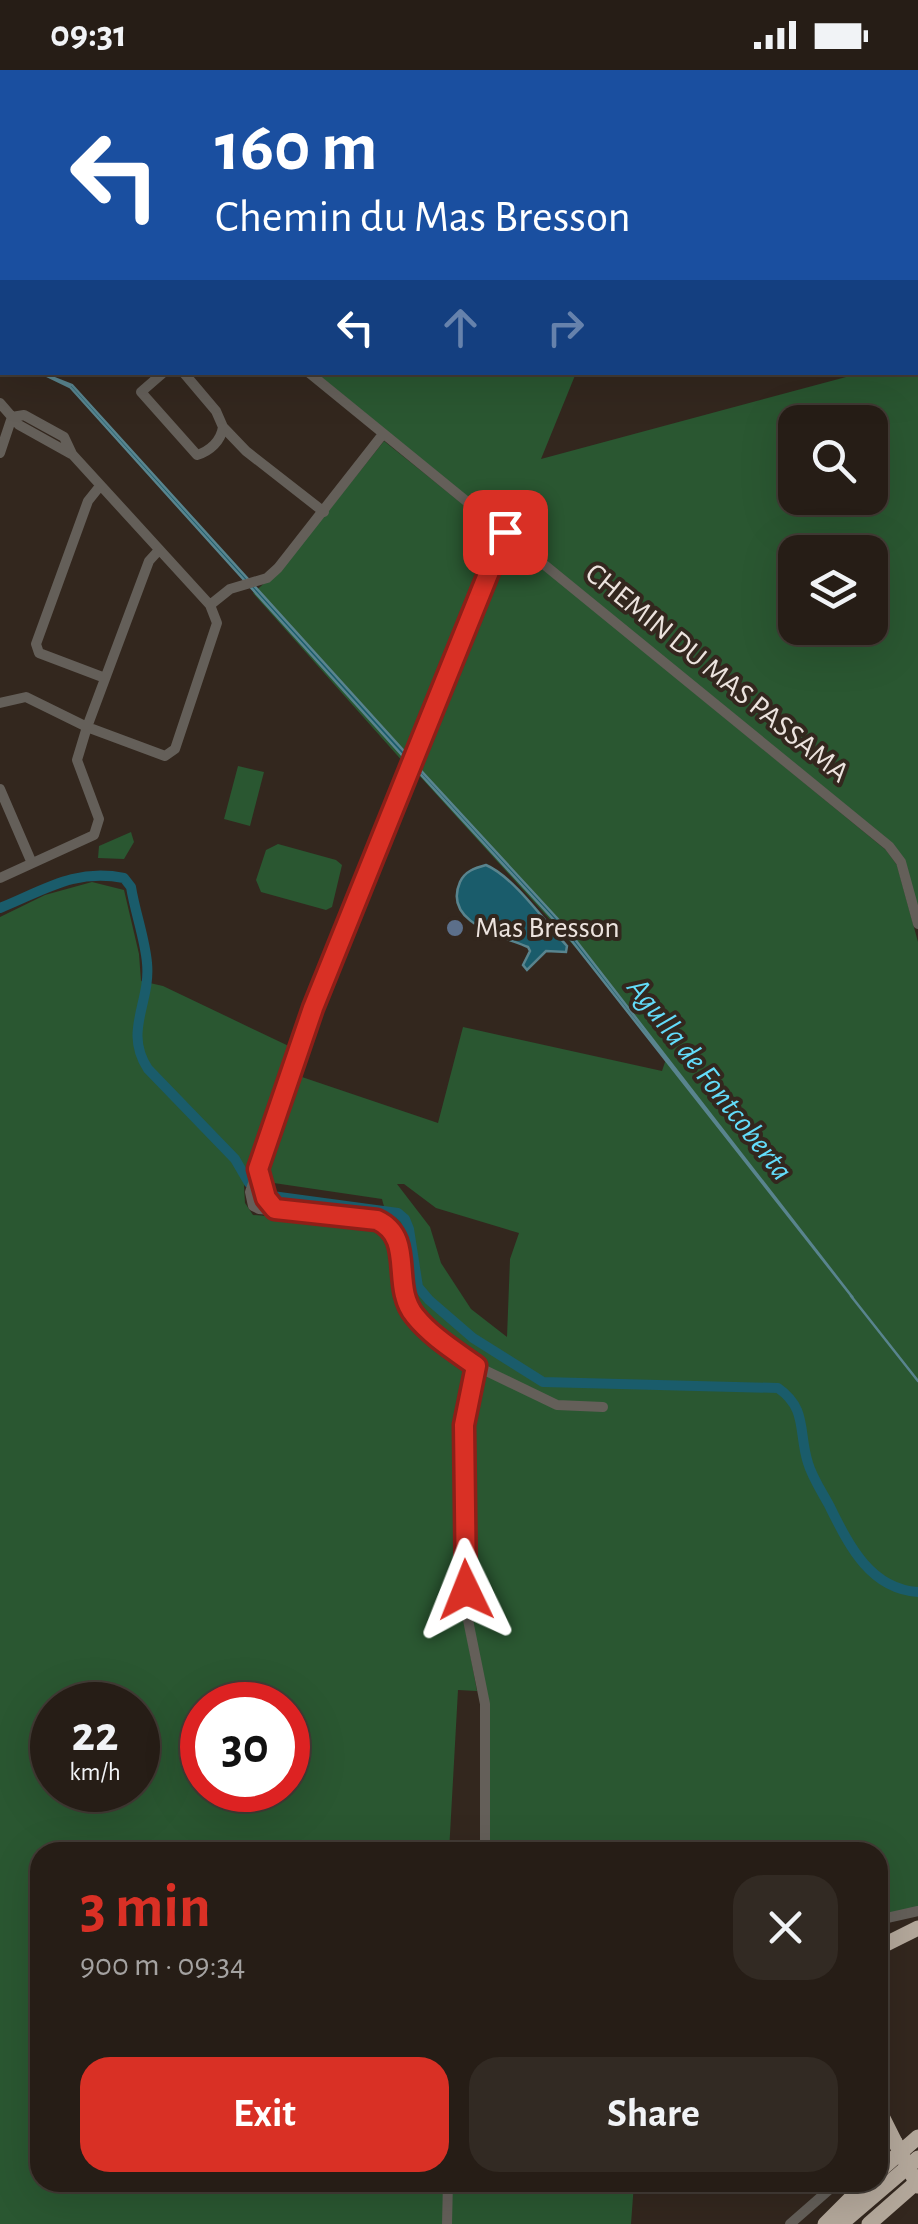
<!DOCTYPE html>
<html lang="en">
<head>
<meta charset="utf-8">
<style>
  body { margin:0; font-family:"Alegreya Sans",sans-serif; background:#322a23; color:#f1f3f6; height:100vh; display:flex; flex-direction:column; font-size:38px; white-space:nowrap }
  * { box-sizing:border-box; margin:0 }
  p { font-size:32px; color:#a4a2a1 }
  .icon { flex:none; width:55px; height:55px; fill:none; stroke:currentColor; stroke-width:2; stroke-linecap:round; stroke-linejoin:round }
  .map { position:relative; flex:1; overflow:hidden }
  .panel { position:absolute; left:30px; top:1772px; width:858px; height:350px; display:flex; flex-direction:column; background:#261d16; border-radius:30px; box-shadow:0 10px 40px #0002,0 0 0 2px #423b35 }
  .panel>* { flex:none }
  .guide { position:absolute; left:0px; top:0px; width:920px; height:305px; box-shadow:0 10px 40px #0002,0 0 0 2px #423b35; background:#1a4fa0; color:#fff; overflow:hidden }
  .fabs { position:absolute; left:778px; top:335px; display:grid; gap:20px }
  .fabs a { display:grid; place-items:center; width:110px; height:110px; border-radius:20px; background:#261d16; box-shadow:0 10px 40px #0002,0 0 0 2px #423b35; font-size:50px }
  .speed { position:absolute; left:30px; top:1612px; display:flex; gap:20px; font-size:50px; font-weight:700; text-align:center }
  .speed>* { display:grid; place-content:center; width:130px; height:130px; border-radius:50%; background:#261d16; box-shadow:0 10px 40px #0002,0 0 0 2px #423b35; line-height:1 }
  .speed small { font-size:25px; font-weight:400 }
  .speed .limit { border:15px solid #d22; background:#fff; color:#111 }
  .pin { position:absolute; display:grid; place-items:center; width:85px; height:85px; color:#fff; margin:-42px; border-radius:20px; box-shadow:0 5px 15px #0006 }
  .me { position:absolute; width:110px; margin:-55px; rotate:358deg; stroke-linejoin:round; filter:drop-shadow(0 0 8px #0008) }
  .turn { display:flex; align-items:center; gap:35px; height:210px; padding:0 50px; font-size:45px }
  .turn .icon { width:130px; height:130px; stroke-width:2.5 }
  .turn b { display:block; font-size:70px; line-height:85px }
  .lanes { display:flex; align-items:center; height:95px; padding:0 50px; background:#0003; justify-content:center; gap:50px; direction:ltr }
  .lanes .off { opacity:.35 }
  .round { display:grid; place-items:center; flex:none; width:105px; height:105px; border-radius:30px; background:#322a23 }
  .head { display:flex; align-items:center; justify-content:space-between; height:170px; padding:0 50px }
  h1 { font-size:60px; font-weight:700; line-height:75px; color:#d93025 }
  .cta { display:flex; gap:20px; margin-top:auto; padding:20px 50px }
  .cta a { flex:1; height:115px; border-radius:30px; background:#d93025; color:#fff; font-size:40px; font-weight:700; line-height:115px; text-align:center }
  .cta a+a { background:#322a23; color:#f1f3f6 }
  .status { display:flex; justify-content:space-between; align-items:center; height:70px; padding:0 50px; background:#261d16; direction:ltr }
  .status svg { height:28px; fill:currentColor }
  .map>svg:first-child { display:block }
</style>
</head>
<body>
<div class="status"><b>09:31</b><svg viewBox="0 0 49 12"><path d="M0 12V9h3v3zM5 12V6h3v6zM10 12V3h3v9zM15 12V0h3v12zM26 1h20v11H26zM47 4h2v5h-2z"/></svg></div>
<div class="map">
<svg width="918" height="2154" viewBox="0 0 918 2154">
  <rect width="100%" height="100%" fill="#33271e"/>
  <path fill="#2a5731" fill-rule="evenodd" d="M 0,0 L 442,0 L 442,2 L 2,2 L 2,111 Z
    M 918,287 L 918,836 L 892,773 L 316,303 L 576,303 L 541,389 L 861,303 L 918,302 ZM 795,352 L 870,352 L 870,428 L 795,428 ZM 795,482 L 870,482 L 870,558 L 795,558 Z
    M 384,371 L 500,464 L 405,694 L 253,523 L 285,495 Z
    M 508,470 L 886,780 L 897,795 L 918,872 L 918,1837 L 878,1846 L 878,1782 L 490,1782 L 490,1690 L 472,1549 L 469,1490 L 468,1356 L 480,1294 C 456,1277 416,1255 408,1224 C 404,1206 405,1187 402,1169 C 399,1154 387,1152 382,1129 L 267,1112 L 264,1104 L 296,1005 L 438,1053 L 463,957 L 662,1001 L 666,989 L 585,888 L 416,702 ZM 397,1114 L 404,1114 L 436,1138 L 519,1163 L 510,1189 L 507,1267 L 471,1239 L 441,1193 L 430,1157 Z
    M 238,696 L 264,702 L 250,756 L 224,749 Z
    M 131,762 L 134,772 L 124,789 L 98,788 L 99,776 Z
    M 278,774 L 336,790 L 342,795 L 332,837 L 326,840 L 261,822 L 256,810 L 266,780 Z
    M 92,812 L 124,820 L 139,884 L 141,911 L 163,916 L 295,979 L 244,1116 L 245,1133 L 253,1145 L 376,1154 L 393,1167 L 401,1228 L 411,1248 L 471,1297 L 460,1355 L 464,1550 L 477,1621 L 458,1620 L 449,1782 L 40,1782 L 40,2112 L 444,2113 L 443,2154 L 0,2154 L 0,847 L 45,825 ZM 52,1635 L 138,1635 L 138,1720 L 52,1720 ZM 202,1635 L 288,1635 L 288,1720 L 202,1720 Z
    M 452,2113 L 634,2113 L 631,2154 L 451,2154 Z"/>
  <path fill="#1a5c6b" stroke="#59848e" stroke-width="2.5" d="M 41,303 L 72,315 L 412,690 L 410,694 L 70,317 Z
    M 413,692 L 567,859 L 853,1228 L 564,861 L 412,695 Z
    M 486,795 C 514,807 546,853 567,876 L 566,882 L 546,881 L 527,900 L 523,895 L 530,881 L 528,877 C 503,866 442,853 460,812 C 465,801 475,798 486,795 Z"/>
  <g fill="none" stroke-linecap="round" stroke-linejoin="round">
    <path stroke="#59848e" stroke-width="2.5" d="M 851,1226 L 918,1311"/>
    <path stroke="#1a5c6b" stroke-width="10" d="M 0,838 C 43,821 74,798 124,808 L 131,817 C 135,842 145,869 147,893 C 151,933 123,961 148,999 L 235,1089 L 249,1113
      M 272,1126 L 398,1143 L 405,1149 L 409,1159 L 418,1217 L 429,1230 L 473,1268 L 543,1312 L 778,1318 C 808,1339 798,1362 808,1393 C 812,1407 822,1422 829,1435 C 848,1473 869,1519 918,1522"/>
    <path stroke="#645f59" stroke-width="10" d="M 0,114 L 2,116
      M 0,217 L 2,219
      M 164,302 L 141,322 L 197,385 C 210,381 221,371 223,357
      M 183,302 L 216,341 L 223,357 L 246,381 L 324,442
      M 308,302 L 889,776 L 901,792 L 918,854
      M 0,333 L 19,355 L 71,384
      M 12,347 L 24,345 L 64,367 L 72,384 L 210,535 L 217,553 L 175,679 L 165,686 L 87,657 L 149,491 L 159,480
      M 0,383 L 12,347
      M 100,416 L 88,431 L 36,574 L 39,583 L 105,608
      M 210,535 L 230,519 L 267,508 L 278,498 L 383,364
      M 0,633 L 26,627 L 87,657 L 77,690 L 99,749 L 94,765 L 0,808
      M 0,719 L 31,791
      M 258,1100 L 265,1129 L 275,1139
      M 476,1296 L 557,1335 L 603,1337
      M 485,1782 L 485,1634 L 468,1550 L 465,1491 L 464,1355 L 476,1296 C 455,1281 431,1266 415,1246 C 391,1217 415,1167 377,1150 L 259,1139 L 253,1136 L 250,1122 L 313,938 L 505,462
      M 878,1850 L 918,1841
      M 447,2154 L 448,2112
      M 790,2154 L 838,2112"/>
    <path stroke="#b4a89b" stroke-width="15" d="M 878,1878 L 918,1858
      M 878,2038 L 895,2072
      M 878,2102 L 918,2067
      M 825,2154 L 867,2112
      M 841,2154 L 918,2088
      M 869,2154 L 918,2111"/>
    <path stroke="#b4a89b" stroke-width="15" d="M 895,2072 L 918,2116"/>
  </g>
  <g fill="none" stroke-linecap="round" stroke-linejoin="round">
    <g stroke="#8d1f18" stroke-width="25">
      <path id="route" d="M 466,1520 L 464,1355 L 476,1296 C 455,1281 431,1266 415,1246 C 390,1216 416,1168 377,1150 L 275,1139 L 266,1128 L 258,1099 L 313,938 L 505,462"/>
    </g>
    <use href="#route" stroke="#d93025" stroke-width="18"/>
  </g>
  <circle fill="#5c6f8a" stroke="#33271e" stroke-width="4" cx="455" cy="858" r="10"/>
  <g text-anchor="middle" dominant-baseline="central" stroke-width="8" stroke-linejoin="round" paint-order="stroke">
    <g font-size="30" fill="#ece3de" stroke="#33271e">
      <text transform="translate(717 603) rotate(39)">CHEMIN DU MAS PASSAMA</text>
    </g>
    <g font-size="30" fill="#ece3de" stroke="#33271e" text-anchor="start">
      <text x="475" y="858">Mas Bresson</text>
    </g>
    <g font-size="32" font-style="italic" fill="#63dcfa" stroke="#33271e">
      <text transform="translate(710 1009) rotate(52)">Agulla de Fontcoberta</text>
    </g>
  </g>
</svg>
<div class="fabs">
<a><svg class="icon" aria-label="search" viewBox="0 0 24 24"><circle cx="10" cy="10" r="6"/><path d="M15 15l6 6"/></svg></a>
<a><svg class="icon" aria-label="layers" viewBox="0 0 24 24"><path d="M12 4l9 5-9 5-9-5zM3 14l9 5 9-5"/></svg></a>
</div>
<div class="speed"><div>22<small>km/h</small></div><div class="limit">30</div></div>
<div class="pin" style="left:505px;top:462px;background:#d93025"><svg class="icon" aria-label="arrive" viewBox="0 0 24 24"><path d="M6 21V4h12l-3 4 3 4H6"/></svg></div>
<svg class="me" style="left:466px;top:1520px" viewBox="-20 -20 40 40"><path d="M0-17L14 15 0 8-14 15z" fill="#d93025" stroke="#fff" stroke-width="4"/></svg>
<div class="guide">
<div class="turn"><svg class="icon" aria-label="left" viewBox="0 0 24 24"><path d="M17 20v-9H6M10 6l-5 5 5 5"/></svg><div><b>160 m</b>Chemin du Mas Bresson</div></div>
<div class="lanes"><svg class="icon" aria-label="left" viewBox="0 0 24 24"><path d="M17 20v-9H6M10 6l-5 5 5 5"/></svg><svg class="icon off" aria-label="ahead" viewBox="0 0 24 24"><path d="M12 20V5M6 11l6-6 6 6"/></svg><svg class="icon off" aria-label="right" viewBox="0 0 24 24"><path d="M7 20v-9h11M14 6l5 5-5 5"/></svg></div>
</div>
<section class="panel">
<div class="head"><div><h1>3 min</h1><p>900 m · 09:34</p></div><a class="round"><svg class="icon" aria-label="close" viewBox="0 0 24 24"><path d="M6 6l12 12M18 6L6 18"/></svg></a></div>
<div class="cta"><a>Exit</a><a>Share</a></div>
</section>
</div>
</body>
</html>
